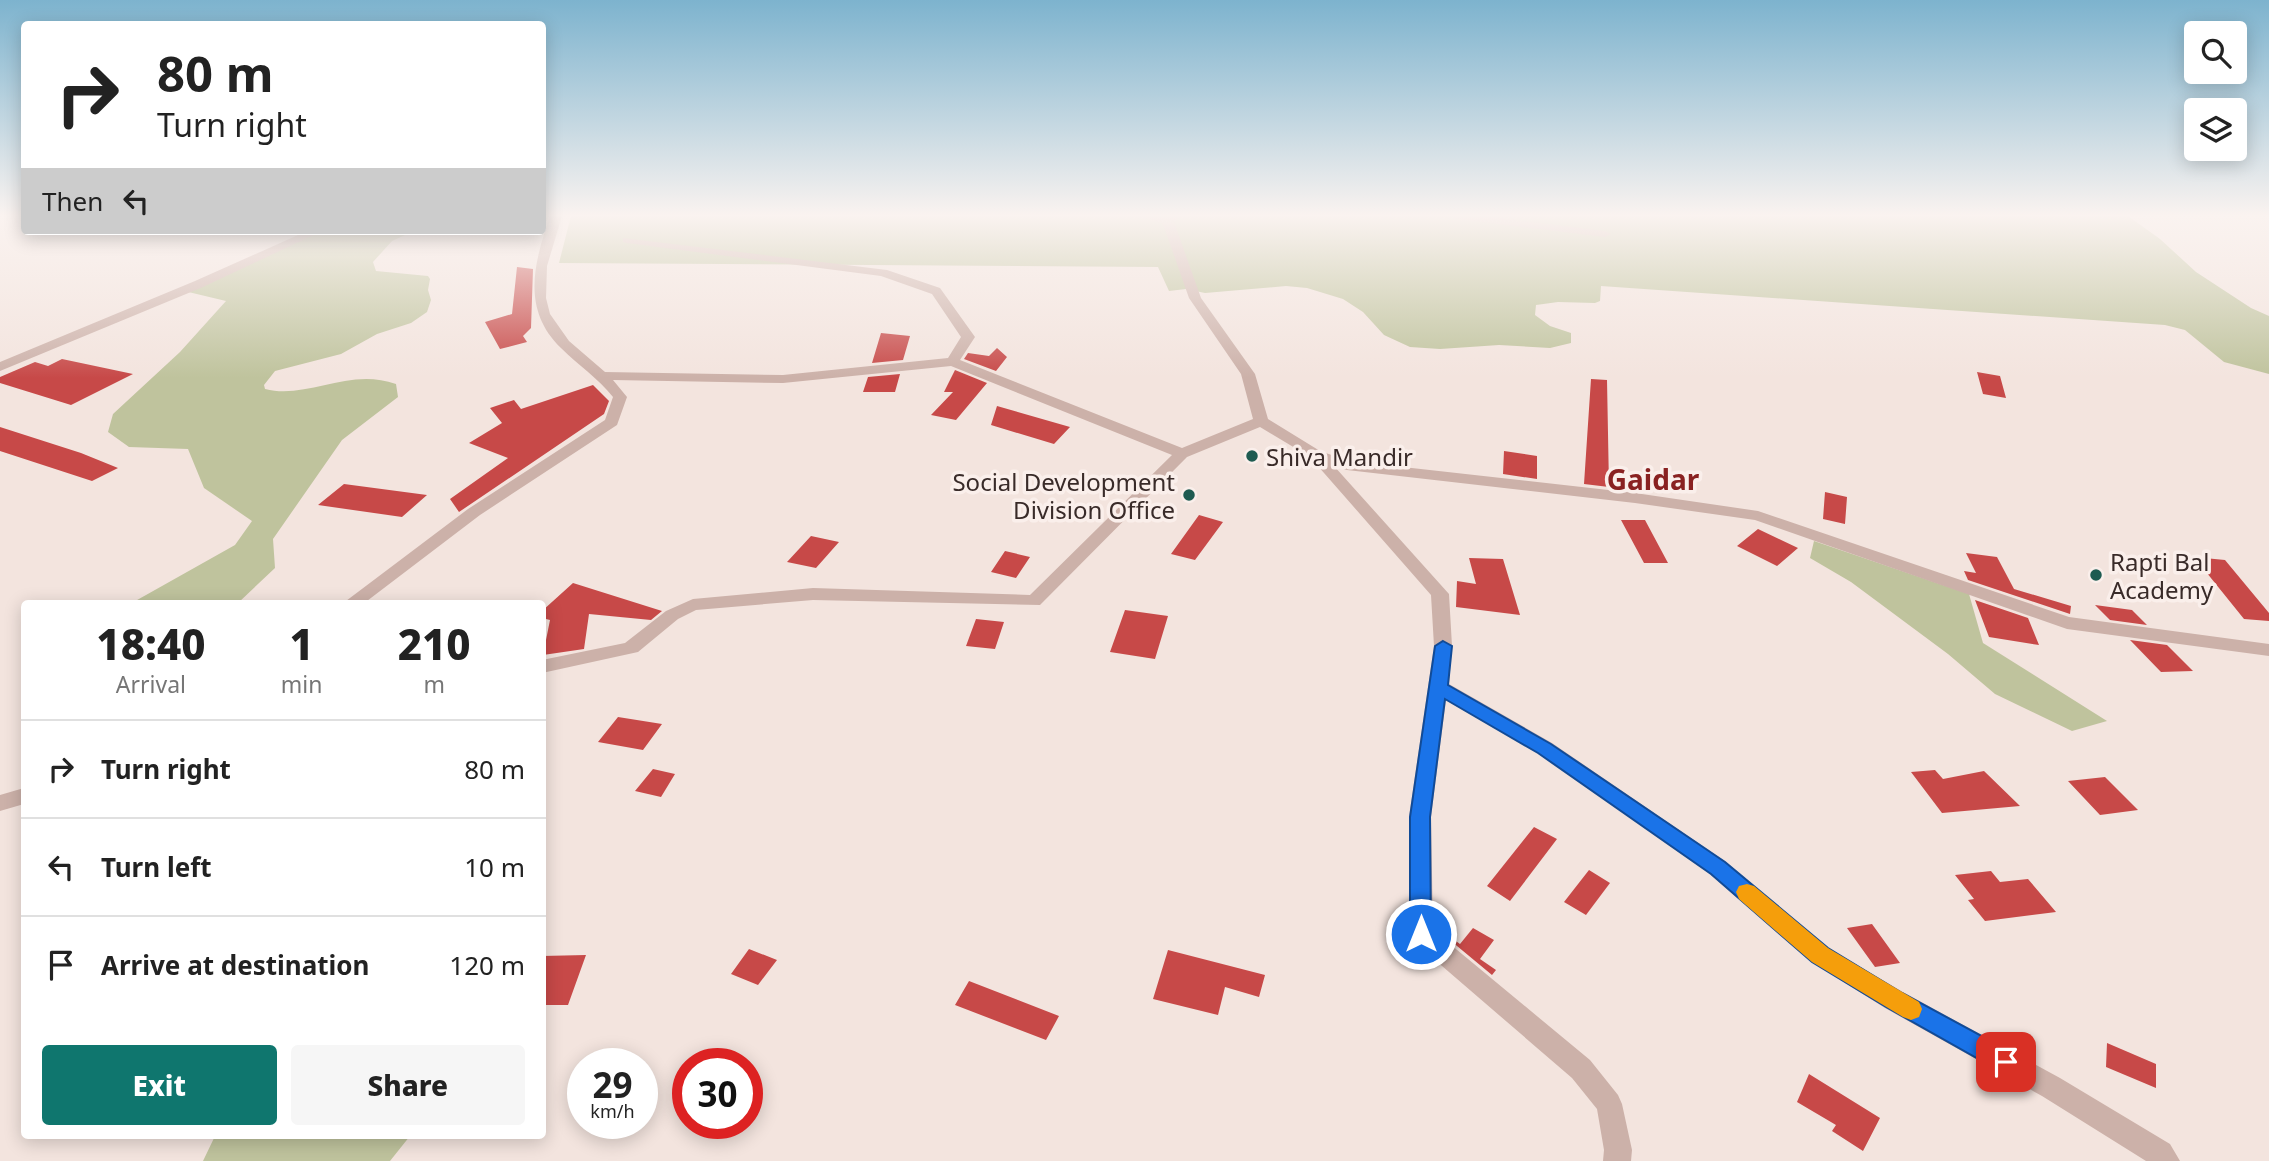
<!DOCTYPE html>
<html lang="en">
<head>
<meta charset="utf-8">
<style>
  body { margin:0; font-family:"Noto Sans",sans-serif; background:#f6f6f6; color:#222; height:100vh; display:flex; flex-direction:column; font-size:26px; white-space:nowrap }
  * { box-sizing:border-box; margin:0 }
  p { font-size:23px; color:#767676 }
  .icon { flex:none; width:38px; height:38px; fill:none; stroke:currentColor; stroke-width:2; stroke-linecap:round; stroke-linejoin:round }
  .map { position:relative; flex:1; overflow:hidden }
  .sheet { position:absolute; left:21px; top:600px; width:525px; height:539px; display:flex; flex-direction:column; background:#fff; border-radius:7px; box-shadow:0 4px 18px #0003 }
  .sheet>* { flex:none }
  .hud { position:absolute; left:21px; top:21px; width:525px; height:214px; border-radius:7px; box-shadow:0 4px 18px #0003; background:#fff; color:#222; overflow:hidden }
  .controls { position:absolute; left:2184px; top:21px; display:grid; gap:14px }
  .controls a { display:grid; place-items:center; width:63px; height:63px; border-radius:7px; background:#fff; box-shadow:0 4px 18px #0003; font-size:35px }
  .speed { position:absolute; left:567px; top:1048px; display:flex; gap:14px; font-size:35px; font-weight:700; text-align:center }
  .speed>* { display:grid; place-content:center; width:91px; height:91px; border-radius:50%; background:#fff; box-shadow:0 4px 18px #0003; line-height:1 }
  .speed small { font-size:18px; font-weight:400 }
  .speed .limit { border:10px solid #d22; background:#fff; color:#111 }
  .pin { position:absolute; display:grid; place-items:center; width:60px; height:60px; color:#fff; margin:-30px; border-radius:14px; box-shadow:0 4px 10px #0006 }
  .me { position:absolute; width:77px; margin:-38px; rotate:0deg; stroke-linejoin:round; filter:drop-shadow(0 0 5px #0008) }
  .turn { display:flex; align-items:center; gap:24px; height:147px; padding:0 21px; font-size:32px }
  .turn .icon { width:91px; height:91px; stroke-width:2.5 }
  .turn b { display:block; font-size:49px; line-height:60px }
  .then { display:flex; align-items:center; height:66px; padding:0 21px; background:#0003; gap:14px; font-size:26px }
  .eta { display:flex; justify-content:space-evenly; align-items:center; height:119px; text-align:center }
  .eta b { font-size:42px; font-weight:800; line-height:49px }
  .action { display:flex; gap:14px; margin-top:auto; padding:14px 21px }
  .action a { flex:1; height:80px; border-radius:7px; background:#0f766e; color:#fff; font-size:28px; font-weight:800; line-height:80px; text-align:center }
  .action a+a { background:#f6f6f6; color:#222 }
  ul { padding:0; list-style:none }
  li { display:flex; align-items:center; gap:21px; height:98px; padding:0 21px; border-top:2px solid #e0e0e0 }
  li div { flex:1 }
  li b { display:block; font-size:26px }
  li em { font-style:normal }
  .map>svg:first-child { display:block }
</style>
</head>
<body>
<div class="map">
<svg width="2269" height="1161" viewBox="0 0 2269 1161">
  <rect width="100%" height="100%" fill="#f3e4de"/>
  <path fill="#bfc39d" d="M 571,216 L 2128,216 L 2160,239 L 2196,272 L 2251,308 L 2269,316 L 2269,374 L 2224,362 L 2185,330 L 2165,325 L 1601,286 L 1600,301 L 1595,303 L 1558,302 L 1536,305 L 1535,315 L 1550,326 L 1571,333 L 1571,343 L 1550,348 L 1499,345 L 1440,349 L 1410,347 L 1384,335 L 1363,312 L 1343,299 L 1307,288 L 1286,286 L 1205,293 L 1186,289 L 1169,291 L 1158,267 L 559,263 Z
    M 314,231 L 414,231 L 392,241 L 373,262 L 376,271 L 428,276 L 430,279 L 428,290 L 431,300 L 427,312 L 411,323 L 377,334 L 341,354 L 275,371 L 264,385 L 265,389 C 307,400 348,367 396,384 L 398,397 L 342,440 L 273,539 L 275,568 L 238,603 L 130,604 L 235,545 L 252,521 L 204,488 L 188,449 L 129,447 L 108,432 L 113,414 L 180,352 L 226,301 L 180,290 Z
    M 1814,541 L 1969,594 L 1983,643 L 2107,721 L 2072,731 L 1995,694 L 1948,654 L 1851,582 L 1810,558 Z
    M 215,1136 L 410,1136 L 390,1161 L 203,1161 Z"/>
  <path fill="#c74948" d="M 517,267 L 533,269 L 531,328 L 523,336 L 527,342 L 500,349 L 485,322 L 512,314 Z
    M 881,333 L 910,336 L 903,360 L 872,363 Z
    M 997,348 L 1007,357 L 996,371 L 964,359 L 968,353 L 989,356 Z
    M 62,359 L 133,374 L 71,405 L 0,383 L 0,377 L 35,362 L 48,366 Z
    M 955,370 L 987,383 L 956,420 L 931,415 L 953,392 L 944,392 Z
    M 1977,372 L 2000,376 L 2006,398 L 1983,394 Z
    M 900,374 L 895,392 L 863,392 L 868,377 Z
    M 1591,379 L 1607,380 L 1609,487 L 1584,484 Z
    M 593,385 L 609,401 L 604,414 L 459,512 L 450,499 L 508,458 L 469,443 L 502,423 L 490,408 L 514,400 L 521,409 Z
    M 997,406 L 1070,427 L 1054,444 L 991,425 Z
    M 0,427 L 81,453 L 118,468 L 92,481 L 0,451 Z
    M 1504,451 L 1537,456 L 1537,479 L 1503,474 Z
    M 344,484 L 427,495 L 402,517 L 318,505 Z
    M 1825,492 L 1847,497 L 1845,524 L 1823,519 Z
    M 1199,515 L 1223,522 L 1195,560 L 1171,554 Z
    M 1621,520 L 1645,520 L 1668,563 L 1644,563 Z
    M 1758,529 L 1798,548 L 1777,566 L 1737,546 Z
    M 811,536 L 839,542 L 816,568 L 787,562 Z
    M 1005,551 L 1030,557 L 1016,578 L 991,572 Z
    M 1966,553 L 1997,557 L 2014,589 L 2071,606 L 2070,614 L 1968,580 L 1964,571 L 1976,573 Z
    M 2194,557 L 2225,560 L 2269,613 L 2269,621 L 2244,619 Z
    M 1469,558 L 1503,559 L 1520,615 L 1456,607 L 1457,581 L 1476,584 Z
    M 573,583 L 662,611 L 651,620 L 589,614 L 584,649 L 543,655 L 550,620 L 542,618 L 542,611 Z
    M 1975,600 L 2028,618 L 2039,645 L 1989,637 Z
    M 2095,605 L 2132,610 L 2147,625 L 2110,620 Z
    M 1125,610 L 1168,616 L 1155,659 L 1110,652 Z
    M 976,619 L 1004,622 L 995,649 L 966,646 Z
    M 2130,640 L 2167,645 L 2193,671 L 2161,672 Z
    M 618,717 L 662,724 L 643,750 L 598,742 Z
    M 653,769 L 675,774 L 661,797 L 635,791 Z
    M 1935,770 L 1943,779 L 1984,771 L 2020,806 L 1942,813 L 1911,772 Z
    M 2105,777 L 2138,810 L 2100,815 L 2068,781 Z
    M 1534,827 L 1557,839 L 1510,901 L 1487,886 Z
    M 1589,870 L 1610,883 L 1586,915 L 1564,902 Z
    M 1991,871 L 2000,882 L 2028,879 L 2056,912 L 1985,921 L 1968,900 L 1974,899 L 1955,875 Z
    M 1872,924 L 1900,963 L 1875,967 L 1847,928 Z
    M 1473,928 L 1494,940 L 1480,959 L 1496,970 L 1492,975 L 1451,941 L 1453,939 L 1460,944 Z
    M 749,949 L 777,960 L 758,985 L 731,974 Z
    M 1168,950 L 1265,975 L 1259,997 L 1225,987 L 1218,1015 L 1153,999 Z
    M 586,955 L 568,1005 L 542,1005 L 542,956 Z
    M 969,981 L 1059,1016 L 1046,1040 L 955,1005 Z
    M 2107,1043 L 2156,1064 L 2156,1088 L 2106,1067 Z
    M 1809,1074 L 1880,1118 L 1863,1151 L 1832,1131 L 1836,1125 L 1797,1102 Z"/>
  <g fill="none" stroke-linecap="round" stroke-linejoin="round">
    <path fill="#ccb1a9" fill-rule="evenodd" d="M 550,216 L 562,216 L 547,266 L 546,298 L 550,314 L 569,341 L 605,372 L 783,375 L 948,358 L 961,337 L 932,294 L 881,276 L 627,243 L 623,242 L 623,238 L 887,270 L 940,288 L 975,337 L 960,360 L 1182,448 L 1253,419 L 1241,374 L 1189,298 L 1163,224 L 1142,216 L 1179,216 L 1174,222 L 1201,298 L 1255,374 L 1268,419 L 1320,451 L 1349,461 L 1635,493 L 1758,511 L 2069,617 L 2269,644 L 2269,656 L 2067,629 L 1755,520 L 1635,503 L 1347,470 L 1334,466 L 1449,594 L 1452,646 L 1449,684 L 1552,743 L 1726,862 L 1828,948 L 1903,992 L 2060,1078 L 2170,1144 L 2180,1161 L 2146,1161 L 2042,1096 L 1885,1008 L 1812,962 L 1710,874 L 1538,753 L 1446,700 L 1431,817 L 1433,930 L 1590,1060 L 1618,1095 L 1622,1104 L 1632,1150 L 1631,1161 L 1603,1161 L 1604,1150 L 1597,1109 L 1572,1078 L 1413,941 L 1409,934 L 1409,817 L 1434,646 L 1431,595 L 1310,457 L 1260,427 L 1187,457 L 1040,605 L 813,600 L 696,610 L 678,619 L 638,652 L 542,673 L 542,660 L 625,643 L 666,611 L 693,599 L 813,588 L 1030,595 L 1172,455 L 951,366 L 783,383 L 613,380 L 627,397 L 617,425 L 480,515 L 363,604 L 342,604 L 468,509 L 605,420 L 613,397 C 598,378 578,365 561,348 C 521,309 534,263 550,216 Z
      M 1450,216 L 1484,216 L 1605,231 L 1611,234 L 1605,237 L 1456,219 Z
      M 307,231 L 322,231 L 203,287 L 0,371 L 0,362 L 195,281 Z
      M 24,788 L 24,804 L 0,811 L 0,795 Z"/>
  </g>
  <linearGradient id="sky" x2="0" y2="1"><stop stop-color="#7db3ce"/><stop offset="0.57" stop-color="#faf3f0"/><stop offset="1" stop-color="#faf3f0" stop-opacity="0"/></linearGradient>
  <rect width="2269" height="378" fill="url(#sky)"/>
  <path fill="#1a73e8" stroke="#114b97" stroke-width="2" d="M 1443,641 L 1452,646 L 1448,685 L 1551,744 L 1725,862 L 1828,948 L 1902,993 L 2015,1054 L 2018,1062 L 2015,1070 L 2006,1073 L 1998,1070 L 1886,1007 L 1812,962 L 1711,874 L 1538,753 L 1445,699 L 1430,817 L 1431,934 L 1428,941 L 1421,943 L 1413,941 L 1410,934 L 1410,817 L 1435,646 Z"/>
  <path fill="#f59e0b" d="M 1747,884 L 1754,886 L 1828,948 L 1919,1002 L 1922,1009 L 1919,1017 L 1911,1020 L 1903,1017 L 1812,962 L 1739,899 L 1736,892 L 1739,886 Z"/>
  <g fill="#1e5b51" stroke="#faefeb" stroke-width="2.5">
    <circle cx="1252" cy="456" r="7"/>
    <circle cx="1189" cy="495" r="7"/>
    <circle cx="2096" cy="575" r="7"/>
  </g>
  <g text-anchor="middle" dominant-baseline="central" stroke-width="7" stroke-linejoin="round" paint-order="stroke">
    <g font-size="24" fill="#392b29" stroke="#faefeb" text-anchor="start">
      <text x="1266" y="456">Shiva Mandir</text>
      <text x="1175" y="481" text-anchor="end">Social Development<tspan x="1175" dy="28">Division Office</tspan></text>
      <text x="2110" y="561">Rapti Bal<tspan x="2110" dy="28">Academy</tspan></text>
    </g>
    <g font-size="28" font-weight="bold" fill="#892121" stroke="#faefeb">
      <text x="1653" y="479">Gaidar</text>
    </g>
  </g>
</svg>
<div class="controls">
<a><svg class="icon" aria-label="search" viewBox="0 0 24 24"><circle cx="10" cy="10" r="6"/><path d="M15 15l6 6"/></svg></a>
<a><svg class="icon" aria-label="layers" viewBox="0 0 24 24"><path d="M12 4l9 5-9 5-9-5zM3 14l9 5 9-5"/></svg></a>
</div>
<div class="speed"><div>29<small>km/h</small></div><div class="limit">30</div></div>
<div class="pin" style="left:2006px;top:1062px;background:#d93025"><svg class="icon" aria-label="arrive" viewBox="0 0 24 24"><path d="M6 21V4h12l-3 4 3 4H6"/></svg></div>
<svg class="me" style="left:1421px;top:934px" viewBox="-20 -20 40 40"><circle r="17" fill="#1a73e8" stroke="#fff" stroke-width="3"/><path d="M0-11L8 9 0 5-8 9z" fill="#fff"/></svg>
<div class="hud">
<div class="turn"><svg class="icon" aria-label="right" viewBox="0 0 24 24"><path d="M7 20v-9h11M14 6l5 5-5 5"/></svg><div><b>80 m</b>Turn right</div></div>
<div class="then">Then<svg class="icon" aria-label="left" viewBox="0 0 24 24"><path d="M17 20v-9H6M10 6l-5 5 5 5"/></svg></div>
</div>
<section class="sheet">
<div class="eta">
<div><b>18:40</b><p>Arrival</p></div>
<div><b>1</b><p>min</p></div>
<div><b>210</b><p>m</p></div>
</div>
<ul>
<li><svg class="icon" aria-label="right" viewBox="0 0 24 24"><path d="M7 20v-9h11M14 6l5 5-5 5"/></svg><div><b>Turn right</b></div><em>80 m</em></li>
<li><svg class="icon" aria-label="left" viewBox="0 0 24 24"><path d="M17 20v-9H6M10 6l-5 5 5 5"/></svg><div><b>Turn left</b></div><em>10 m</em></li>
<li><svg class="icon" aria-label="arrive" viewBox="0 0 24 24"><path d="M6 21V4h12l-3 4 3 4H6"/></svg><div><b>Arrive at destination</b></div><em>120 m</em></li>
</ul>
<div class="action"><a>Exit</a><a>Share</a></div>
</section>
</div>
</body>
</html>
